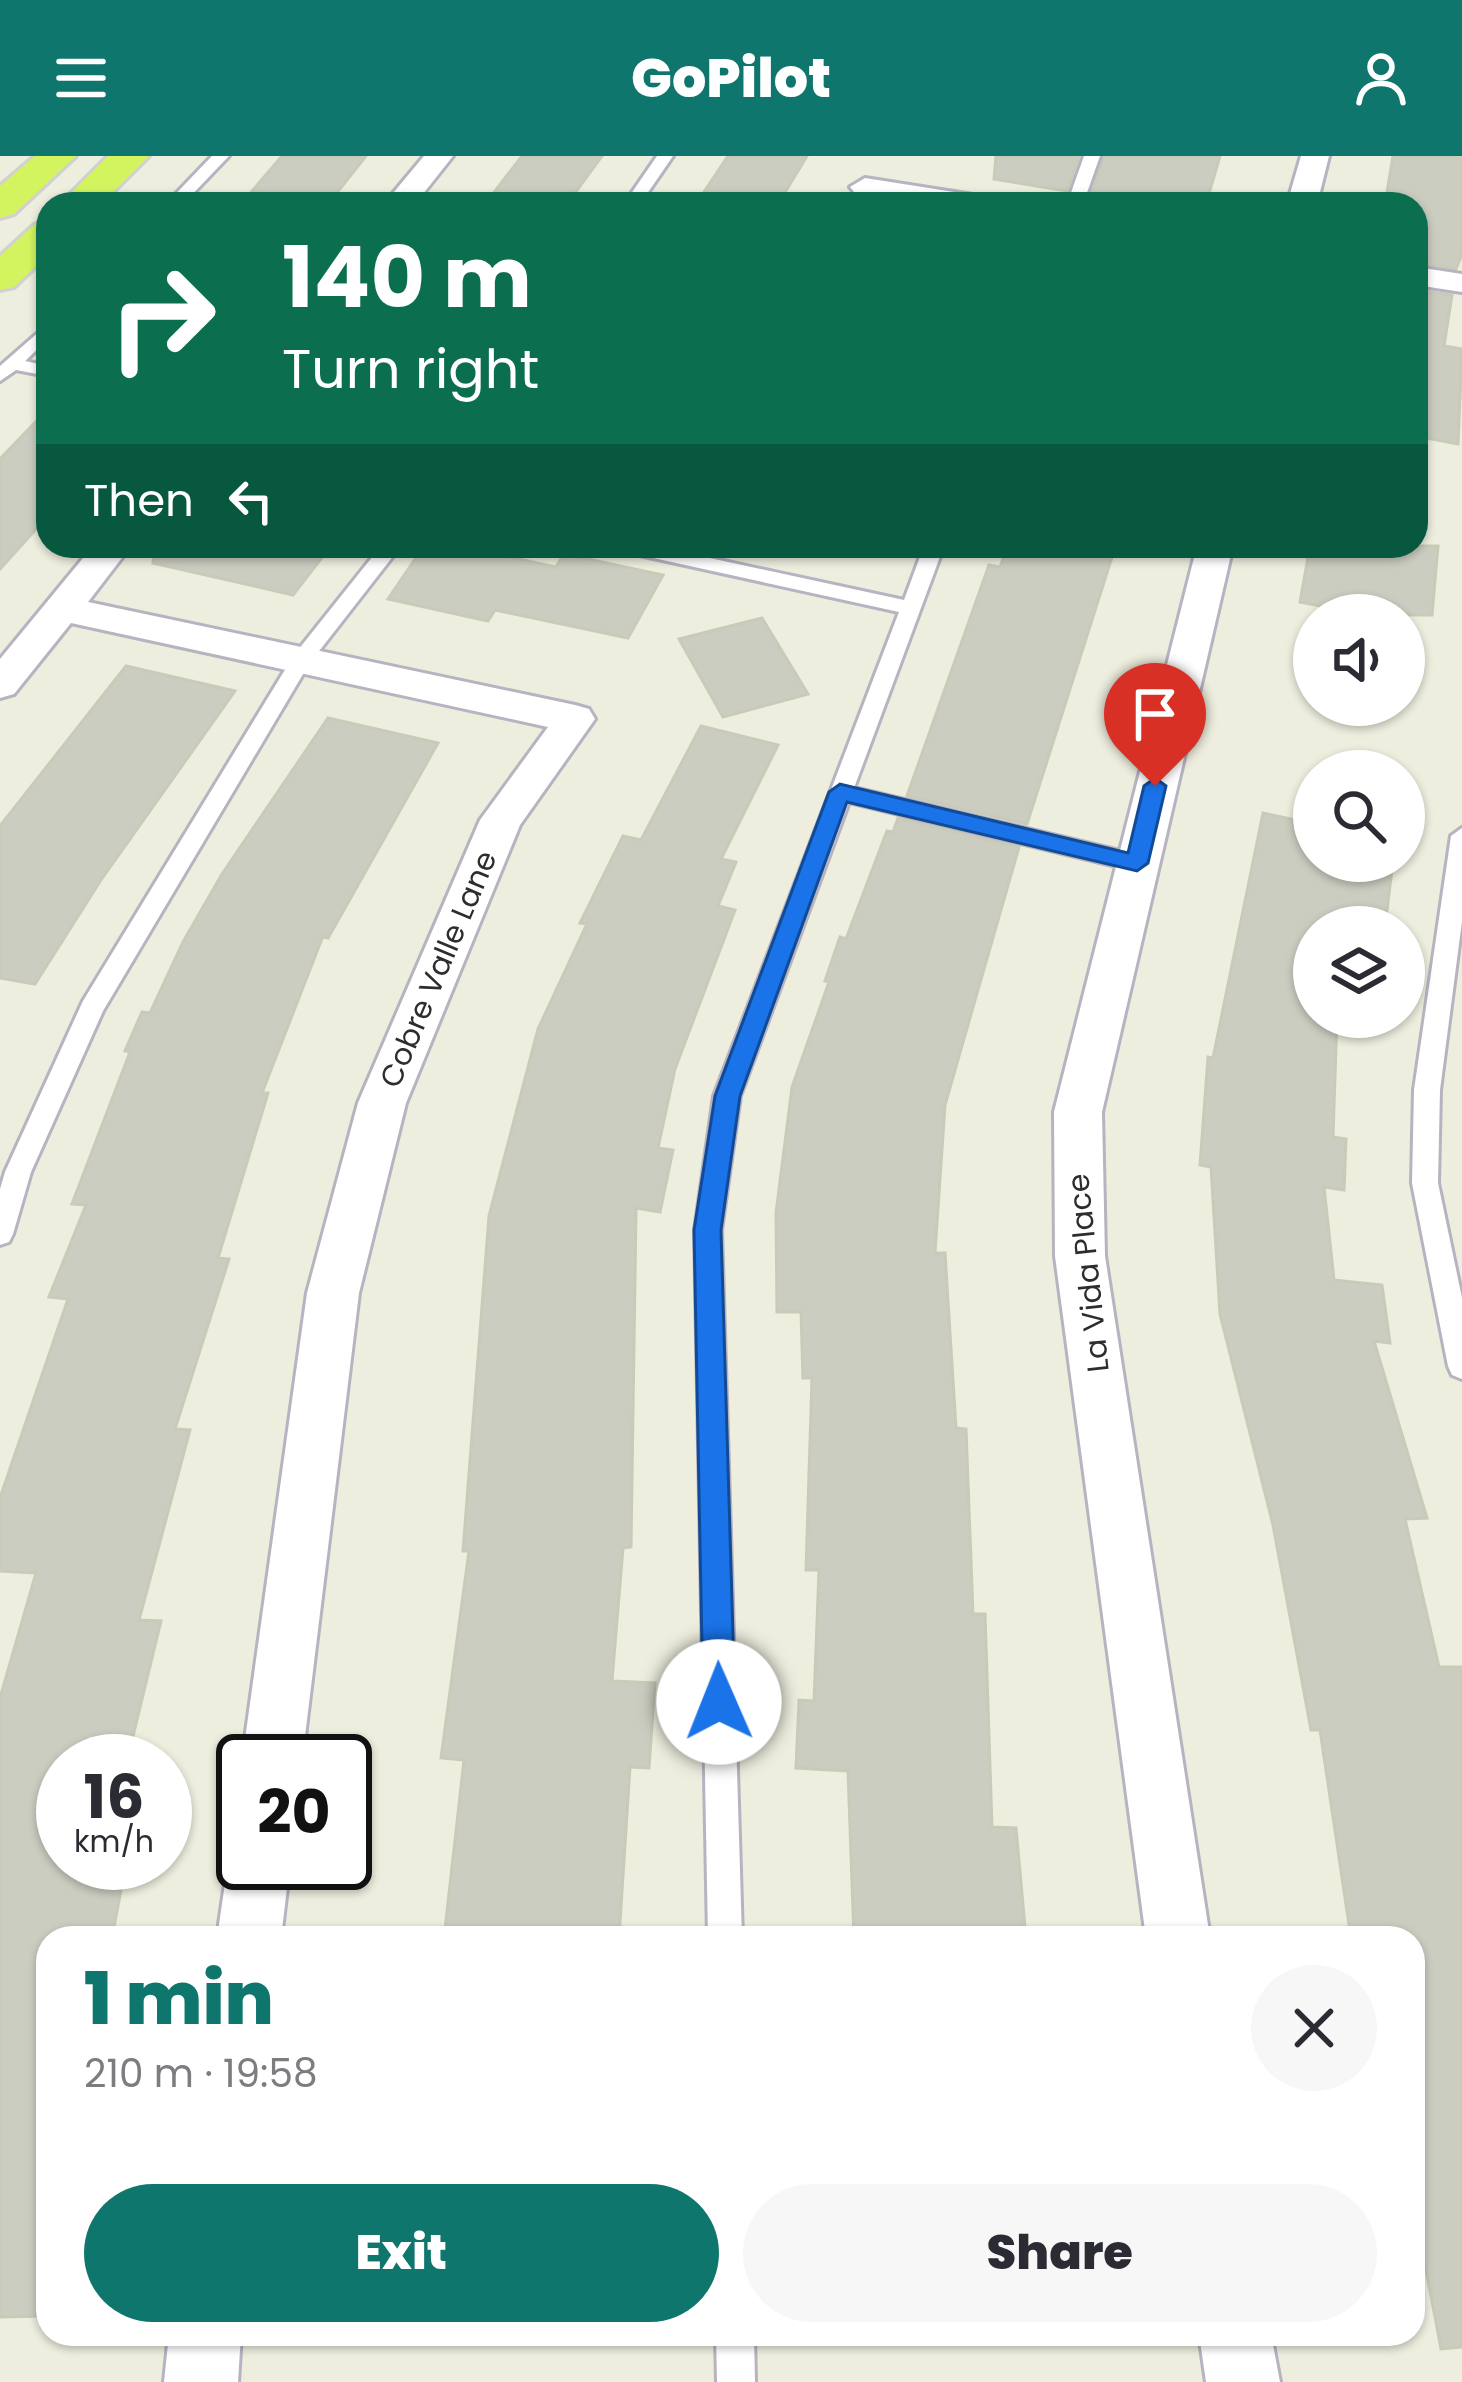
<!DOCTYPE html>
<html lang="en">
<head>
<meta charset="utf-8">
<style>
  body { margin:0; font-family:Poppins,sans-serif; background:#f7f7f7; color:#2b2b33; height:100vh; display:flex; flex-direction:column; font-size:45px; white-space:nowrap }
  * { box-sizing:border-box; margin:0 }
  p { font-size:39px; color:#7c7c81 }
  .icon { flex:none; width:66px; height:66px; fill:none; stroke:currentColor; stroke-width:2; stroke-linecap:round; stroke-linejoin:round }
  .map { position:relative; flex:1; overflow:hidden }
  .details { position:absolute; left:36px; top:1770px; width:1389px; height:420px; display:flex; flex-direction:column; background:#fff; border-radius:36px; box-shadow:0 3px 9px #0004 }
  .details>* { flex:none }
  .guide { position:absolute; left:36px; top:36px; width:1392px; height:366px; border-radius:36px; box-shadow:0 3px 9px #0004; background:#0b6e4f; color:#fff; overflow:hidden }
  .fabs { position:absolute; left:1293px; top:438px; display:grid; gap:24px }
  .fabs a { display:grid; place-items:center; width:132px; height:132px; border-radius:50%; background:#fff; box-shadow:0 3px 9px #0004; font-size:60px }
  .speed { position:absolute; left:36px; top:1578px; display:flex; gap:24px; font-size:60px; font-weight:700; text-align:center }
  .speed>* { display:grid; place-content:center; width:156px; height:156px; border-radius:50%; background:#fff; box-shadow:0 3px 9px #0004; line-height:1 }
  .speed small { font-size:30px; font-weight:400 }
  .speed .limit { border:6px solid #111; border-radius:18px; background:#fff; color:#111 }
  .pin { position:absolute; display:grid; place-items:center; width:102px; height:102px; color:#fff; margin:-123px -51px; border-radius:50% 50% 50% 0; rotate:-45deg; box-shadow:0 0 12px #0007 }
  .pin .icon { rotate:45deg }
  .me { position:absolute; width:132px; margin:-66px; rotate:359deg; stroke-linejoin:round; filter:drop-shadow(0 0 9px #0008) }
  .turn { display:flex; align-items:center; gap:42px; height:252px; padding:0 48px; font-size:54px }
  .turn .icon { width:156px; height:156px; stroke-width:2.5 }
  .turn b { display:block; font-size:84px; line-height:102px }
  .then { display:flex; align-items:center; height:114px; padding:0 48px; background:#0003; gap:24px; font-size:45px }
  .round { display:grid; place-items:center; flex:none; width:126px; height:126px; border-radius:63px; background:#f7f7f7 }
  .summary { display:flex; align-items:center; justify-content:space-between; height:204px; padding:0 48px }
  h1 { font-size:72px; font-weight:800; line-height:90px; color:#0f766e }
  .button { display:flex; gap:24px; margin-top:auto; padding:24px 48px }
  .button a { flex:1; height:138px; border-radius:72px; background:#0f766e; color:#fff; font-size:48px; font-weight:800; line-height:138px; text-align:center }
  .button a+a { background:#f7f7f7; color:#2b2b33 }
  header { display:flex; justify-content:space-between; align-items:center; height:156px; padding:0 48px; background:#0f766e; color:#fff; font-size:54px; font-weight:800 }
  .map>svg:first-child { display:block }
</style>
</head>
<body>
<header><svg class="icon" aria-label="menu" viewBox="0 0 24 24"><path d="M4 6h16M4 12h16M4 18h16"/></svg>GoPilot<svg class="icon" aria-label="person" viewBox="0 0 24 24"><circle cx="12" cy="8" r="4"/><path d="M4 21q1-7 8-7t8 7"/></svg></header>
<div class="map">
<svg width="1462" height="2226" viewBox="0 0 1462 2226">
  <rect width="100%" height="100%" fill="#eeeedf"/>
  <path fill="#cccdc1" stroke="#c9cab8" stroke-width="3" d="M 282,0 L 366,0 L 328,48 L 241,48 Z
    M 522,0 L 602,0 L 567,48 L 485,48 Z
    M 728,0 L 807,0 L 778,48 L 696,48 Z
    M 996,0 L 1079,0 L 1067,35 L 994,23 Z
    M 1104,0 L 1220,0 L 1206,48 L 1117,48 L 1119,44 L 1091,39 Z
    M 1393,0 L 1462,0 L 1462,98 L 1456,113 L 1416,107 L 1416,48 L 1385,48 Z
    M 1416,134 L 1452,139 L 1444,190 L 1462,193 L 1458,288 L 1416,280 Z
    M 48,253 L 48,360 L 0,413 L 0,303 Z
    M 155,390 L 331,390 L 293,439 L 153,407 Z
    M 424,390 L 457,390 L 556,411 L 564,398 L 663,419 L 628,482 L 495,454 L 488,465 L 388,443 Z
    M 1008,390 L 1070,390 L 1113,398 L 1027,668 L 907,640 L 989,409 L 1000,411 Z
    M 1310,390 L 1438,390 L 1432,459 L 1367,459 L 1300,446 Z
    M 762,462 L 808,538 L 723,561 L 679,483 Z
    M 126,510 L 235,535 L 101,724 L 35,828 L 0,822 L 0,670 Z
    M 328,562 L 438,587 L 328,782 L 323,780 L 262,937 L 268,937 L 218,1102 L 229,1103 L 175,1273 L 190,1274 L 139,1464 L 161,1465 L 127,1605 L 63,1605 L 63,1707 L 126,1707 L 112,1782 L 48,1782 L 48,2160 L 0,2161 L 0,1542 L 36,1417 L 0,1415 L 0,1342 L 68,1143 L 49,1141 L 86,1049 L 72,1048 L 130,896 L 125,895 L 142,856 L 150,857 L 183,786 L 222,718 Z
    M 701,570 L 778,589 L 721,703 L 736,706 L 718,750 L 735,754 L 675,913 L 658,992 L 673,994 L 660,1056 L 636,1052 L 631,1391 L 623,1392 L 612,1525 L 655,1527 L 649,1612 L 630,1611 L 619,1782 L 444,1782 L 464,1604 L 441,1602 L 469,1395 L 463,1395 L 489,1060 L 538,873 L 587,768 L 580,767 L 623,680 L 641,684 Z
    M 1263,657 L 1314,668 L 1314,705 L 1393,705 L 1385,771 L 1314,771 L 1314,861 L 1337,861 L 1333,981 L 1346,983 L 1344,1034 L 1324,1031 L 1334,1124 L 1382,1129 L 1390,1187 L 1374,1185 L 1427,1362 L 1405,1363 L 1439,1511 L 1462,1511 L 1462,2191 L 1441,2193 L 1413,2045 L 1413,1782 L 1351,1782 L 1320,1574 L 1311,1574 L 1273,1369 L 1220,1158 L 1211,1011 L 1200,1009 L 1208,901 L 1213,902 Z
    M 898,662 L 1019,691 L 945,949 L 935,1097 L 945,1097 L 956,1272 L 966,1273 L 973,1458 L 985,1458 L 992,1671 L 1016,1672 L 1026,1782 L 854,1782 L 848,1615 L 796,1612 L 799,1544 L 814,1545 L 819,1414 L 806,1414 L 812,1222 L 803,1222 L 801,1156 L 777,1156 L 776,1057 L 792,931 L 829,826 L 825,825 L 840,781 L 846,783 L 887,675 L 893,676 Z"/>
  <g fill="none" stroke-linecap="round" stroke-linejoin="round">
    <g stroke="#b7b3c0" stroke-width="6">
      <path id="service" d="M 212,0 L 229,0 L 183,48 L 166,48 Z
        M 657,0 L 673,0 L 640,48 L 624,48 Z
        M 1084,0 L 1100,0 L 1083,48 L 1067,48 Z
        M 48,168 L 48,183 L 25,205 L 48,210 L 48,220 L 16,214 L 0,225 L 0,210 Z
        M 381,390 L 401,390 L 309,508 L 103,855 L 31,1016 L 13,1078 L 9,1086 L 0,1089 L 0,1033 L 5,1016 L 83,845 L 294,499 Z
        M 616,390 L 654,390 L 904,444 L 924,390 L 944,390 L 854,632 L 1137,699 L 1148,707 L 1137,715 L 849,646 L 740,940 L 721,1074 L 742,1782 L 708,1782 L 695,1074 L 714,940 L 899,456 L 626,396 Z
        M 1462,672 L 1462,765 L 1440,934 L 1438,1027 L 1462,1142 L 1462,1223 L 1452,1219 L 1448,1210 L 1412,1027 L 1414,934 L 1451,680 Z
        M 716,2178 L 754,2178 L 755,2226 L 717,2226 Z"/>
    </g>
    <g stroke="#b7b3c0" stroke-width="6">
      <path id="minor" d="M 424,0 L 453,0 L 415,48 L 384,48 Z
        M 1301,0 L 1329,0 L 1317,48 L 1287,48 Z
        M 865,22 L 973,39 L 988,48 L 916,48 L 855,37 L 850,31 Z
        M 1416,111 L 1462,118 L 1462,136 L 1416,129 Z
        M 93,390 L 131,390 L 88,446 L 575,549 L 589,553 L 595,563 L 520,669 L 406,947 L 359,1137 L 302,1605 L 242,1605 L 307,1137 L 358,947 L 480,664 L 548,571 L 71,467 L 14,538 L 0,542 L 0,503 Z
        M 1197,390 L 1233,390 L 1102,956 L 1105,1100 L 1210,1782 L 1146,1782 L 1055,1100 L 1054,956 Z
        M 243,1682 L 243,1707 L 290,1707 L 281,1782 L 217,1782 L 228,1707 L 237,1685 Z
        M 169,2178 L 241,2178 L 238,2226 L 164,2226 Z
        M 1199,2178 L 1271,2178 L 1280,2226 L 1206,2226 Z"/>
    </g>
    <g stroke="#d1d1d1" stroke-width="6">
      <path id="primary" d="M 35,0 L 76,0 L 14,58 L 0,62 L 0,30 Z
        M 108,0 L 149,0 L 101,48 L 60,48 Z
        M 48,65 L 48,99 L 14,131 L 0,134 L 0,100 L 34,69 Z"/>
    </g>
    <use href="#service" fill="#fff" fill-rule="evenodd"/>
    <use href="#minor" fill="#fff" fill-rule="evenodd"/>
    <use href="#primary" fill="#d4f45f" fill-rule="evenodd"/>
  </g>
  <path fill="#1a73e8" stroke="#114b97" stroke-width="3" d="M 1155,622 L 1166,630 L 1148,707 L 1137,715 L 847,646 L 740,940 L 721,1074 L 735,1546 L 730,1557 L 719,1562 L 708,1557 L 703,1546 L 694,1074 L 715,940 L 829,636 L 840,628 L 1128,697 L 1144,630 Z"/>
  <g text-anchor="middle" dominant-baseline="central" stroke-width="10" stroke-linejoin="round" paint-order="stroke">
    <g font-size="30" fill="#2d2d2d" stroke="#fff">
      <text transform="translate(438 813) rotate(-67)">Cobre Valle Lane</text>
      <text transform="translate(1088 1117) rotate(-96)">La Vida Place</text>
    </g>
  </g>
</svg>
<div class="fabs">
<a><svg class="icon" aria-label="sound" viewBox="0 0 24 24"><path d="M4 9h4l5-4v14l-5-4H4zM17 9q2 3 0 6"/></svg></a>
<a><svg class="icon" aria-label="search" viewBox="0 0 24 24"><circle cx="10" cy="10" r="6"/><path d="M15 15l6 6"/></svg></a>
<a><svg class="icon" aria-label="layers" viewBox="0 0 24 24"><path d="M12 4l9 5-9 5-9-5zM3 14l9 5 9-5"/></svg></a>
</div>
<div class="speed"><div>16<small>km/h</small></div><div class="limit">20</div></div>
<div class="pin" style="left:1155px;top:630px;background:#d93025"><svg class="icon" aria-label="arrive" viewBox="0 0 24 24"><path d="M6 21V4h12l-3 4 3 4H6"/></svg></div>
<svg class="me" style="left:719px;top:1546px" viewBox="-20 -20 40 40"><circle r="19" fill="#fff"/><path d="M0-13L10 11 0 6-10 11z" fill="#1a73e8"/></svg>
<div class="guide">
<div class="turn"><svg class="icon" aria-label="right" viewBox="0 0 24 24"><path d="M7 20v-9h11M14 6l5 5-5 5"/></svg><div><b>140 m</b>Turn right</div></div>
<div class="then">Then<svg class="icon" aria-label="left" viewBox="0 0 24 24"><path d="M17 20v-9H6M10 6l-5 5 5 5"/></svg></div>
</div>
<section class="details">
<div class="summary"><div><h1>1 min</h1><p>210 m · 19:58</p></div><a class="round"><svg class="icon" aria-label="close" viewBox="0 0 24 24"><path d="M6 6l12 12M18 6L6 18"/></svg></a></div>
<div class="button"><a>Exit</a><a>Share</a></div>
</section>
</div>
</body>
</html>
